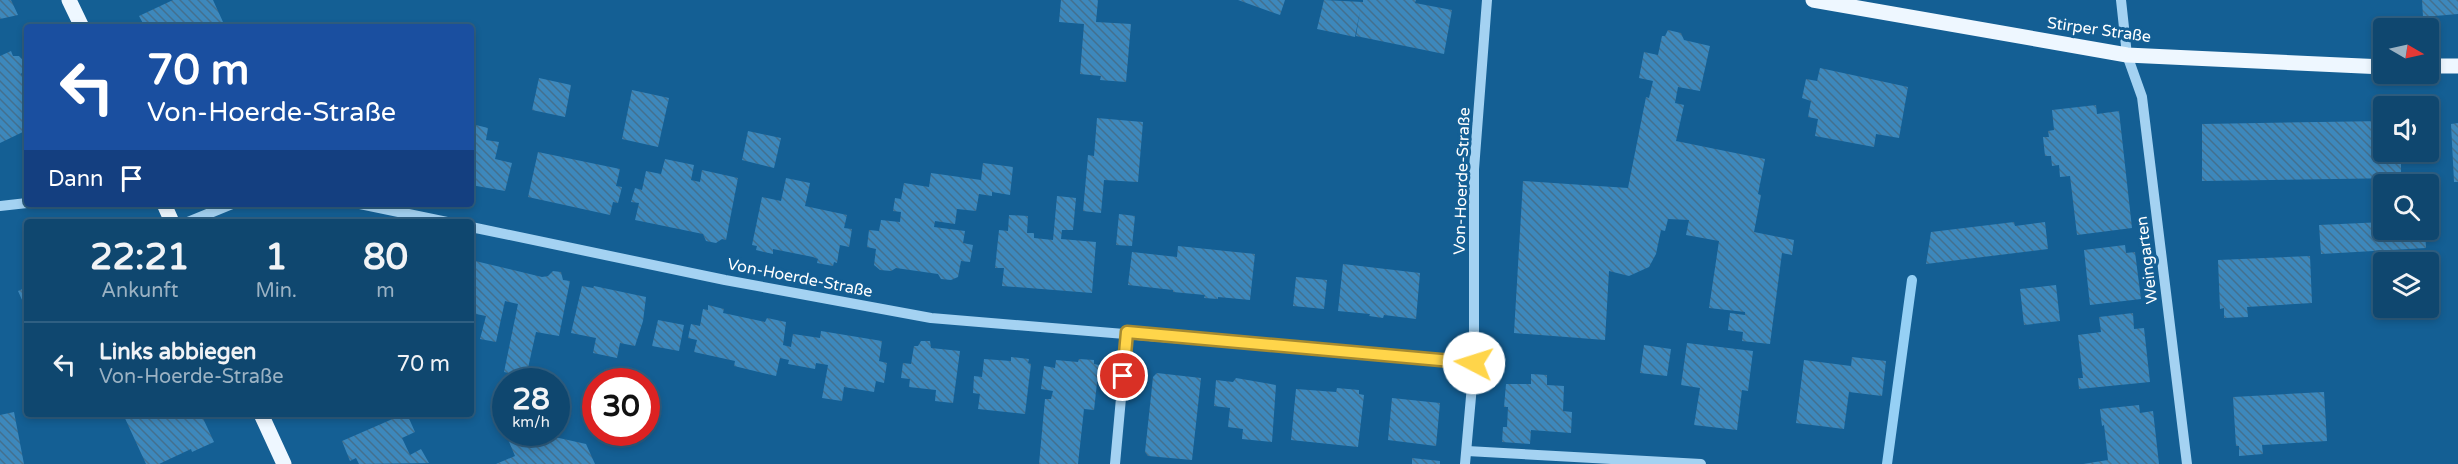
<!DOCTYPE html>
<html lang="de">
<head>
<meta charset="utf-8">
<style>
  body { margin:0; font-family:"Varela Round",sans-serif; background:#1d5177; color:#f1f3f6; height:100vh; display:flex; flex-direction:column; font-size:22px; white-space:nowrap }
  * { box-sizing:border-box; margin:0 }
  p { font-size:20px; color:#9bb2c3 }
  .icon { flex:none; width:33px; height:33px; fill:none; stroke:currentColor; stroke-width:2; stroke-linecap:round; stroke-linejoin:round }
  .map { position:relative; flex:1; overflow:hidden }
  .drawer { position:absolute; left:24px; top:219px; width:450px; height:198px; display:flex; flex-direction:column; background:#0f476f; border-radius:6px; box-shadow:0 3px 9px #0003,0 0 0 2px #2f5f82 }
  .drawer>* { flex:none }
  .banner { position:absolute; left:24px; top:24px; width:450px; height:183px; border-radius:6px; box-shadow:0 3px 9px #0003,0 0 0 2px #2f5f82; background:#1a4fa0; color:#fff; overflow:hidden }
  .needle { width:39px; rotate:99deg }
  .buttons { position:absolute; left:2373px; top:18px; display:grid; gap:12px }
  .buttons a { display:grid; place-items:center; width:66px; height:66px; border-radius:6px; background:#0f476f; box-shadow:0 3px 9px #0003,0 0 0 2px #2f5f82; font-size:30px }
  .speed { position:absolute; left:492px; top:368px; display:flex; gap:12px; font-size:30px; font-weight:700; text-align:center }
  .speed>* { display:grid; place-content:center; width:78px; height:78px; border-radius:50%; background:#0f476f; box-shadow:0 3px 9px #0003,0 0 0 2px #2f5f82; line-height:1 }
  .speed small { font-size:15px; font-weight:400 }
  .speed .limit { border:9px solid #d22; background:#fff; color:#111 }
  .pin { position:absolute; display:grid; place-items:center; width:51px; height:51px; color:#fff; margin:-26px; border:3px solid #fff; border-radius:50%; box-shadow:0 2px 6px #0007 }
  .me { position:absolute; width:66px; margin:-33px; rotate:275deg; stroke-linejoin:round; filter:drop-shadow(0 0 4px #0008) }
  .turn { display:flex; align-items:center; gap:21px; height:126px; padding:0 24px; font-size:27px }
  .turn .icon { width:78px; height:78px; stroke-width:2.5 }
  .turn b { display:block; font-size:42px; line-height:51px }
  .then { display:flex; align-items:center; height:57px; padding:0 24px; background:#0003; gap:12px; font-size:22px }
  .eta { display:flex; justify-content:space-evenly; align-items:center; height:102px; text-align:center }
  .eta b { font-size:36px; font-weight:700; line-height:42px }
  ul { padding:0; list-style:none }
  li { display:flex; align-items:center; gap:18px; height:84px; padding:0 24px; border-top:2px solid #2f5f82 }
  li div { flex:1 }
  li b { display:block; font-size:22px }
  li em { font-style:normal }
  .map>svg:first-child { display:block }
</style>
</head>
<body>
<div class="map">
<svg width="2458" height="464" viewBox="0 0 2458 464">
  <defs>
    <pattern id="building-back-hatch" width="6" height="6" patternUnits="userSpaceOnUse" patternTransform="scale(1.5)"><rect width="6" height="6" fill="#3d88bc"/><path d="M-1 5l2 2M0 0l6 6M5-1l2 2" fill="none" stroke="#43708f"/></pattern>
  </defs>
  <rect width="100%" height="100%" fill="#145f94"/>
  <g fill="none" stroke-linecap="round" stroke-linejoin="round">
    <path stroke="#96d0f5" stroke-width="10" d="M 1887,464 L 1912,280"/>
  </g>
  <path fill="url(#building-back-hatch)" d="M 0,0 L 11,0 L 18,15 L 0,19 Z
    M 173,0 L 213,0 L 223,22 L 213,27 L 145,27 L 139,16 Z
    M 1061,0 L 1098,0 L 1096,22 L 1131,24 L 1126,82 L 1100,80 L 1101,76 L 1080,74 L 1084,24 L 1059,22 Z
    M 1238,0 L 1285,0 L 1280,15 Z
    M 1324,0 L 1363,2 L 1363,0 L 1416,0 L 1415,3 L 1452,10 L 1444,54 L 1356,36 L 1360,11 L 1355,37 L 1317,29 Z
    M 2422,0 L 2458,0 L 2458,14 L 2423,17 Z
    M 1668,30 L 1681,33 L 1684,40 L 1710,46 L 1700,91 L 1678,87 L 1675,103 L 1684,105 L 1676,141 L 1765,159 L 1758,194 L 1761,195 L 1754,232 L 1794,240 L 1792,255 L 1782,253 L 1770,344 L 1742,341 L 1743,332 L 1728,330 L 1730,313 L 1745,315 L 1745,312 L 1709,308 L 1719,241 L 1686,235 L 1689,220 L 1668,219 L 1665,231 L 1661,230 L 1656,254 L 1649,267 L 1629,276 L 1609,271 L 1605,340 L 1514,333 L 1523,181 L 1628,188 L 1646,97 L 1649,98 L 1653,81 L 1639,78 L 1644,52 L 1658,55 L 1662,36 L 1665,36 Z
    M 11,51 L 13,56 L 19,56 L 25,62 L 25,69 L 21,74 L 27,87 L 27,130 L 0,143 L 0,56 Z
    M 1820,68 L 1908,87 L 1899,138 L 1876,134 L 1874,147 L 1815,136 L 1818,119 L 1808,117 L 1811,101 L 1802,98 L 1806,79 L 1817,81 Z
    M 539,78 L 571,85 L 565,117 L 532,110 Z
    M 632,90 L 669,98 L 658,147 L 622,139 Z
    M 2096,105 L 2097,114 L 2119,111 L 2132,228 L 2077,235 L 2070,176 L 2060,177 L 2059,165 L 2052,166 L 2051,156 L 2045,156 L 2043,137 L 2049,137 L 2048,131 L 2054,130 L 2052,110 Z
    M 1097,118 L 1143,122 L 1138,182 L 1104,180 L 1101,213 L 1083,211 L 1088,155 L 1094,156 Z
    M 2384,121 L 2384,152 L 2401,152 L 2401,178 L 2202,181 L 2202,124 Z
    M 2458,123 L 2458,182 L 2454,182 L 2451,124 Z
    M 476,125 L 488,128 L 486,140 L 499,142 L 495,159 L 512,163 L 505,191 L 471,185 L 471,137 L 474,137 Z
    M 748,131 L 781,138 L 774,168 L 742,160 Z
    M 538,152 L 620,169 L 616,186 L 622,187 L 618,203 L 613,202 L 610,215 L 528,197 Z
    M 665,159 L 694,165 L 691,180 L 700,182 L 702,170 L 738,178 L 726,240 L 722,239 L 716,243 L 706,241 L 703,234 L 635,220 L 639,203 L 631,202 L 635,188 L 642,190 L 646,171 L 661,174 Z
    M 983,163 L 1013,167 L 1010,195 L 992,192 L 992,196 L 979,194 L 976,211 L 957,209 L 955,224 L 935,221 L 934,227 L 965,231 L 963,243 L 973,245 L 970,262 L 961,261 L 958,277 L 951,280 L 941,279 L 938,274 L 896,268 L 891,271 L 880,270 L 874,265 L 876,249 L 867,247 L 869,230 L 879,231 L 881,220 L 900,222 L 901,212 L 893,211 L 895,198 L 901,199 L 904,183 L 929,187 L 931,173 L 981,180 Z
    M 786,178 L 810,183 L 805,206 L 847,215 L 844,228 L 852,229 L 849,247 L 840,245 L 837,263 L 834,262 L 833,266 L 817,263 L 818,259 L 813,257 L 773,249 L 773,254 L 756,250 L 757,246 L 752,245 L 762,197 L 781,201 Z
    M 1057,196 L 1076,198 L 1073,230 L 1062,230 L 1061,239 L 1096,242 L 1092,293 L 1002,286 L 1004,268 L 995,268 L 999,230 L 1008,231 L 1009,215 L 1028,216 L 1027,233 L 1034,233 L 1034,238 L 1053,240 Z
    M 1119,214 L 1135,216 L 1132,246 L 1116,245 Z
    M 2014,222 L 2015,226 L 2045,222 L 2048,249 L 1926,264 L 1931,232 Z
    M 2384,222 L 2384,230 L 2425,230 L 2426,248 L 2321,254 L 2319,225 Z
    M 2125,245 L 2126,253 L 2135,252 L 2141,299 L 2090,305 L 2084,250 Z
    M 1178,246 L 1255,254 L 1250,300 L 1218,297 L 1218,299 L 1204,298 L 1205,295 L 1173,292 L 1173,290 L 1128,285 L 1132,252 L 1177,257 Z
    M 2310,256 L 2312,303 L 2247,307 L 2248,317 L 2224,318 L 2224,308 L 2220,309 L 2218,260 Z
    M 471,260 L 542,277 L 548,276 L 553,271 L 561,272 L 563,280 L 570,281 L 559,336 L 536,332 L 526,377 L 504,372 L 518,304 L 505,301 L 496,342 L 480,339 L 486,316 L 471,313 Z
    M 1343,264 L 1420,273 L 1416,319 L 1384,315 L 1383,318 L 1369,316 L 1370,314 L 1338,311 Z
    M 1296,277 L 1327,280 L 1324,309 L 1293,306 Z
    M 2056,285 L 2060,321 L 2024,325 L 2020,289 Z
    M 582,286 L 593,288 L 594,286 L 646,297 L 643,321 L 635,346 L 620,343 L 617,358 L 593,353 L 596,338 L 571,333 Z
    M 27,287 L 27,311 L 18,291 Z
    M 708,305 L 724,309 L 723,313 L 728,314 L 765,322 L 767,318 L 786,322 L 783,345 L 791,347 L 793,334 L 820,338 L 821,331 L 882,341 L 879,361 L 887,363 L 884,383 L 876,381 L 874,392 L 844,387 L 842,401 L 822,398 L 828,365 L 816,363 L 815,369 L 788,364 L 789,360 L 780,358 L 776,376 L 734,366 L 735,361 L 694,352 L 697,340 L 688,338 L 691,324 L 700,326 L 703,309 L 708,310 Z
    M 2133,313 L 2134,329 L 2144,328 L 2150,382 L 2079,389 L 2078,378 L 2083,378 L 2078,335 L 2101,332 L 2099,317 Z
    M 658,320 L 684,325 L 679,351 L 652,346 Z
    M 921,341 L 930,341 L 931,348 L 960,351 L 953,403 L 935,401 L 936,390 L 909,387 L 910,379 L 901,378 L 903,363 L 911,364 L 914,346 L 918,346 Z
    M 1687,343 L 1753,351 L 1748,391 L 1742,390 L 1737,430 L 1694,425 L 1700,388 L 1681,385 Z
    M 1644,345 L 1671,349 L 1667,376 L 1640,373 Z
    M 1011,357 L 1029,359 L 1028,363 L 1031,364 L 1025,414 L 978,409 L 980,394 L 973,393 L 974,376 L 982,377 L 984,359 L 1011,361 Z
    M 1852,357 L 1886,361 L 1882,396 L 1849,392 L 1844,429 L 1796,423 L 1804,360 L 1851,366 Z
    M 1079,359 L 1094,360 L 1094,364 L 1099,365 L 1094,410 L 1084,409 L 1078,464 L 1039,464 L 1045,399 L 1051,399 L 1053,391 L 1041,389 L 1044,366 L 1055,368 L 1056,360 L 1078,362 Z
    M 1157,373 L 1201,378 L 1192,460 L 1148,456 L 1145,452 L 1153,377 Z
    M 1531,374 L 1547,375 L 1547,385 L 1564,386 L 1563,411 L 1572,412 L 1571,433 L 1531,430 L 1530,444 L 1502,442 L 1503,427 L 1507,427 L 1508,407 L 1504,407 L 1506,384 L 1531,384 Z
    M 1236,378 L 1276,385 L 1272,442 L 1242,439 L 1243,429 L 1228,427 L 1230,408 L 1214,406 L 1216,380 L 1233,382 Z
    M 1337,388 L 1359,390 L 1359,394 L 1364,395 L 1358,447 L 1291,440 L 1296,389 L 1336,392 Z
    M 2324,392 L 2327,441 L 2262,445 L 2263,454 L 2239,456 L 2239,446 L 2236,446 L 2233,397 Z
    M 1392,398 L 1440,403 L 1436,446 L 1388,440 Z
    M 2139,405 L 2140,413 L 2153,411 L 2159,464 L 2083,464 L 2108,460 L 2104,425 L 2102,426 L 2100,409 Z
    M 14,412 L 24,464 L 0,464 L 0,415 Z
    M 123,414 L 201,414 L 214,442 L 192,452 L 191,449 L 159,464 L 146,464 Z
    M 404,414 L 407,414 L 415,432 L 402,438 L 410,455 L 421,449 L 429,463 L 359,464 L 356,458 L 350,461 L 342,441 Z
    M 502,425 L 506,426 L 506,432 L 532,432 L 586,444 L 595,464 L 496,464 L 515,456 Z
    M 1412,458 L 1440,461 L 1440,464 L 1412,464 Z"/>
  <g fill="none" stroke-linecap="round" stroke-linejoin="round">
    <path stroke="#a4d2f2" stroke-width="10" d="M 2121,0 L 2127,55 L 2142,97 L 2187,464
      M 360,204 L 447,222
      M 0,206 L 27,203
      M 188,222 L 232,204
      M 471,227 L 725,280 L 931,318 L 1474,363 L 1474,169 L 1487,0
      M 1467,451 L 1701,464
      M 1115,464 L 1127,332
      M 1465,464 L 1474,363"/>
    <path stroke="#eef7ff" stroke-width="15" d="M 69,0 L 82,27
      M 1813,0 L 2127,55 L 2384,67
      M 2428,66 L 2458,66
      M 164,204 L 172,222
      M 261,414 L 284,464"/>
  </g>
  <g fill="none" stroke-linecap="round" stroke-linejoin="round">
    <g stroke="#a68a30" stroke-width="15">
      <path id="route" d="M 1123,376 L 1127,332 L 1474,363"/>
    </g>
    <use href="#route" stroke="#ffd54a" stroke-width="10"/>
  </g>
  <g text-anchor="middle" dominant-baseline="central" stroke-width="6" stroke-linejoin="round" paint-order="stroke">
    <g font-size="16" fill="#fff" stroke="#145f94">
      <text transform="translate(2099 30) rotate(8)">Stirper Straße</text>
      <text transform="translate(1462 181) rotate(-88)">Von-Hoerde-Straße</text>
      <text transform="translate(2147 260) rotate(-97)">Weingarten</text>
      <text transform="translate(800 278) rotate(11)">Von-Hoerde-Straße</text>
    </g>
  </g>
</svg>
<div class="buttons">
<a><svg class="needle" viewBox="-14 -14 28 28"><path d="M0-13l5 13h-10z" fill="#e53935"/><path d="M0 13l5-13h-10z" fill="#9bb2c3"/></svg></a>
<a><svg class="icon" aria-label="sound" viewBox="0 0 24 24"><path d="M4 9h4l5-4v14l-5-4H4zM17 9q2 3 0 6"/></svg></a>
<a><svg class="icon" aria-label="search" viewBox="0 0 24 24"><circle cx="10" cy="10" r="6"/><path d="M15 15l6 6"/></svg></a>
<a><svg class="icon" aria-label="layers" viewBox="0 0 24 24"><path d="M12 4l9 5-9 5-9-5zM3 14l9 5 9-5"/></svg></a>
</div>
<div class="speed"><div>28<small>km/h</small></div><div class="limit">30</div></div>
<div class="pin" style="left:1123px;top:376px;background:#d93025"><svg class="icon" aria-label="arrive" viewBox="0 0 24 24"><path d="M6 21V4h12l-3 4 3 4H6"/></svg></div>
<svg class="me" style="left:1474px;top:363px" viewBox="-20 -20 40 40"><circle r="19" fill="#fff"/><path d="M0-13L10 11 0 6-10 11z" fill="#ffd54a"/></svg>
<div class="banner">
<div class="turn"><svg class="icon" aria-label="left" viewBox="0 0 24 24"><path d="M17 20v-9H6M10 6l-5 5 5 5"/></svg><div><b>70 m</b>Von-Hoerde-Straße</div></div>
<div class="then">Dann<svg class="icon" aria-label="arrive" viewBox="0 0 24 24"><path d="M6 21V4h12l-3 4 3 4H6"/></svg></div>
</div>
<section class="drawer">
<div class="eta">
<div><b>22:21</b><p>Ankunft</p></div>
<div><b>1</b><p>Min.</p></div>
<div><b>80</b><p>m</p></div>
</div>
<ul>
<li><svg class="icon" aria-label="left" viewBox="0 0 24 24"><path d="M17 20v-9H6M10 6l-5 5 5 5"/></svg><div><b>Links abbiegen</b><p>Von-Hoerde-Straße</p></div><em>70 m</em></li>
</ul>
</section>
</div>
</body>
</html>
